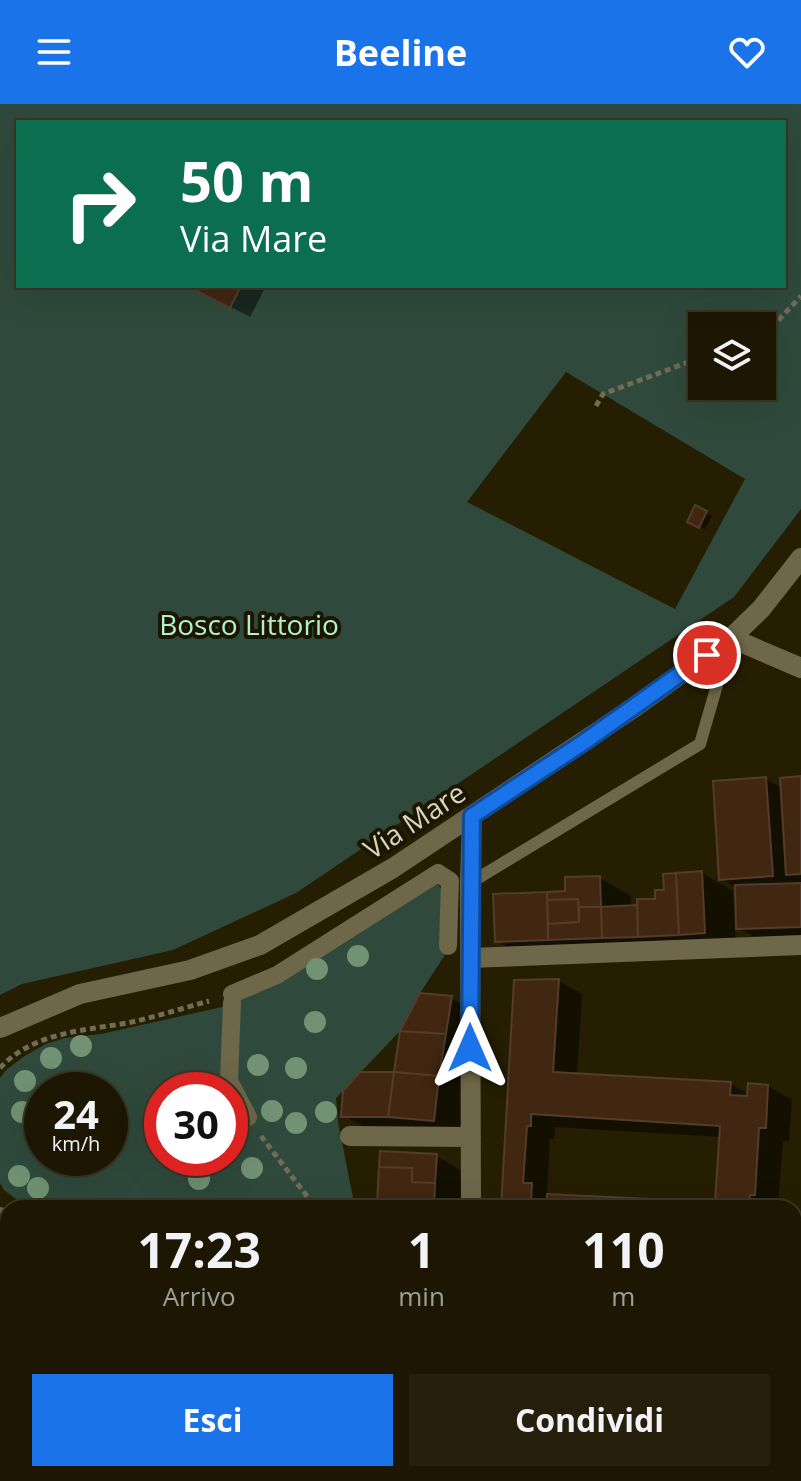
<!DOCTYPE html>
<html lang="it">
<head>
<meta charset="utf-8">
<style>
  body { margin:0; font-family:"Open Sans",sans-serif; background:#251f0c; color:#f1f3f6; height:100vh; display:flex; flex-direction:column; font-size:30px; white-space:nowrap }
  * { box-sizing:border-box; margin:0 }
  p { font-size:26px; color:#a09f99 }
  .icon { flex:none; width:44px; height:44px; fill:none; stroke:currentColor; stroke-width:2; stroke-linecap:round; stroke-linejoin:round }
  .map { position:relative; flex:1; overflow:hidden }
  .sheet { position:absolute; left:0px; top:1096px; width:802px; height:282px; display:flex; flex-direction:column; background:#1c1602; border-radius:24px 24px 0 0; box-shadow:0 8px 32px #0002,0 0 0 2px #3a3524 }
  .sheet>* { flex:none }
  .guide { position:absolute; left:16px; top:16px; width:770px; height:168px; border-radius:0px; box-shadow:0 8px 32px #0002,0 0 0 2px #3a3524; background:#0b6e4f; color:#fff; overflow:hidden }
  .buttons { position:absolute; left:688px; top:208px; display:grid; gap:16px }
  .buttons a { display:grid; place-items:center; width:88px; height:88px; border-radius:0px; background:#1c1602; box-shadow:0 8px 32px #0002,0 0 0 2px #3a3524; font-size:40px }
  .speed { position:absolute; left:24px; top:968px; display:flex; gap:16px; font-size:40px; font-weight:700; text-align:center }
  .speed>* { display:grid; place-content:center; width:104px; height:104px; border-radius:50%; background:#1c1602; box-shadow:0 8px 32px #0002,0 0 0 2px #3a3524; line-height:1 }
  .speed small { font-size:20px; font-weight:400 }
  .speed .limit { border:12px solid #d22; background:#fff; color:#111 }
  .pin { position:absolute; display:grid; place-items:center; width:68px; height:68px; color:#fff; margin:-34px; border:4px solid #fff; border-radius:50%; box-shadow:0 2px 8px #0007 }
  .me { position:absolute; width:88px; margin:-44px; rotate:0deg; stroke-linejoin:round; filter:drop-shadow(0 0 6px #0008) }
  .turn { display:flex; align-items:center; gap:28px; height:168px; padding:0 32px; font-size:36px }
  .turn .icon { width:104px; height:104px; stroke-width:2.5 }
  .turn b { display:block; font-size:56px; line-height:68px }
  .eta { display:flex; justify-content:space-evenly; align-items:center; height:136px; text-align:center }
  .eta b { font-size:48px; font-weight:700; line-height:56px }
  .cta { display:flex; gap:16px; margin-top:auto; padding:16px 32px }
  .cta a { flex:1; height:92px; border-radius:0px; background:#1a73e8; color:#fff; font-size:32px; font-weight:700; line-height:92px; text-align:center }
  .cta a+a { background:#251f0c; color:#f1f3f6 }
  header { display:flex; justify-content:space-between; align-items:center; height:104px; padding:0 32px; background:#1a73e8; color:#fff; font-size:36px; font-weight:700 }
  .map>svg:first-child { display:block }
</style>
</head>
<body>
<header><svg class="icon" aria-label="menu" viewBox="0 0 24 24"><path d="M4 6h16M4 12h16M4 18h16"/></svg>Beeline<svg class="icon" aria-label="heart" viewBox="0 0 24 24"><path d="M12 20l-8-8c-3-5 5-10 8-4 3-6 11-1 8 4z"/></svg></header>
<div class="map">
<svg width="801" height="1377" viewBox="0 0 801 1377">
  <rect width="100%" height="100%" fill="#251e03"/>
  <path fill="#2f4a3c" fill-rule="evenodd" d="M 0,0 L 801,0 L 801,405 L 734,493 L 296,789 L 173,846 L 22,880 L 0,891 ZM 18,18 L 784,18 L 784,182 L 242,182 L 230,204 L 198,186 L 200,182 L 18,182 ZM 702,222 L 762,222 L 762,282 L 702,282 ZM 566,268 L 745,375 L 675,505 L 467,398 Z
    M 437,779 L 443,787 L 441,844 L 445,851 L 420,889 L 400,927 L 336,994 L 338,1018 L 355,1104 L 28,1104 L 4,1086 L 0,1079 L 0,974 L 6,966 L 26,951 L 46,940 L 65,934 L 101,930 L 222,903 L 287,873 ZM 42,986 L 110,986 L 110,1054 L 42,1054 ZM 162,986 L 230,986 L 230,1054 L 162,1054 Z
    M 0,1253 L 8,1279 L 8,1370 L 36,1370 L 38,1377 L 0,1377 Z"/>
  <path fill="#0007" fill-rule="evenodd" d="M 190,182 L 266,182 L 250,213 Z
    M 696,404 L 712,412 L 705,425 L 690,417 Z
    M 801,674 L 801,841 L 769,842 L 735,822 L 736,846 L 528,855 L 497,837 L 567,789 L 599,774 L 631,792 L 631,803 L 657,797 L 666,788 L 702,769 L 733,787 L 734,802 L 737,802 L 737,784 L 721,775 L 766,675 L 783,685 Z
    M 559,877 L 582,890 L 577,971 L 731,980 L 749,991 L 768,982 L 792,996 L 789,1037 L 783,1037 L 778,1104 L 503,1104 ZM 555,1023 L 721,1033 L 717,1100 L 551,1092 L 547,1089 L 550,1035 L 554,1035 Z
    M 451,894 L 482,912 L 465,1034 L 374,1029 L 343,1011 L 396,970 Z
    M 436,1052 L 467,1070 L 465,1104 L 386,1104 L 379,1100 Z
    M 794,1214 L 801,1214 L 801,1270 L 794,1270 Z
    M 412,1370 L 473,1372 L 483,1377 L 412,1377 Z"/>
  <path fill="#412712" stroke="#543c2a" stroke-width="2" fill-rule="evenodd" d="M 200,182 L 241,182 L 230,204 L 197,187 Z
    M 695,401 L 707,407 L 699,424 L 687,418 Z
    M 801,672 L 801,770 L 786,771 L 780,674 Z
    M 766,673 L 773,772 L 719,776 L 713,677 Z
    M 702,767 L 705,829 L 679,831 L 676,769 Z
    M 676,769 L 679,831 L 638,833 L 637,795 L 655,795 L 655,786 L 664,786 L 663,770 Z
    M 600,772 L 601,803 L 579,803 L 578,795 L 547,796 L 547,788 L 565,787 L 565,773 Z
    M 801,779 L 801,823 L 736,825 L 735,781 Z
    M 547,788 L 548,836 L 495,838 L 493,790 Z
    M 578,795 L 579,818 L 548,820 L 547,796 Z
    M 637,801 L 638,833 L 602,834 L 601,803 Z
    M 579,803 L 601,803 L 602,834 L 548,836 L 548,820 L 579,818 Z
    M 559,875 L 553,968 L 731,978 L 730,991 L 747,992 L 748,979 L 768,981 L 766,1024 L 759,1024 L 755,1091 L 750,1091 L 750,1100 L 763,1101 L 763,1104 L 501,1104 L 514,876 ZM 531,1010 L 720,1022 L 715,1098 L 547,1090 L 547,1099 L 531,1098 L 532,1079 L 523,1079 L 527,1022 L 531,1022 Z
    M 420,889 L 452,892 L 446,930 L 400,927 Z
    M 400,927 L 446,930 L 439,972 L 394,968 Z
    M 360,968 L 394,968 L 388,1013 L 341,1013 L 343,987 Z
    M 394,968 L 439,972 L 434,1017 L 388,1013 Z
    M 380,1047 L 437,1050 L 435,1079 L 412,1078 L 412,1064 L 379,1063 Z
    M 379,1063 L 412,1064 L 412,1078 L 435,1079 L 434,1104 L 385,1104 L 386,1101 L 377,1101 Z
    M 794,1212 L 801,1212 L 800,1265 L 794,1265 Z
    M 432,1370 L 474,1370 L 474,1377 L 432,1377 Z
    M 540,1370 L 617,1370 L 617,1377 L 540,1377 Z"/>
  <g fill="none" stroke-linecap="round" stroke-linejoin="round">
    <path stroke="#716c55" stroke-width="5" stroke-dasharray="6 4" stroke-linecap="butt" d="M 762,227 L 773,222 L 801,192
      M 596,302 L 603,290 L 702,253
      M 0,964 C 34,927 86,927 132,918 C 158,912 184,904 209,897
      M 261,1032 L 316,1104
      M 56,1370 L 57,1377
      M 144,1370 L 145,1377
      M 710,1370 L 711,1377
      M 289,1377 L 386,1372"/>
    <path stroke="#6e6749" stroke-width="12" d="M 470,779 L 700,640 L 730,536"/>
    <path stroke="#6e6749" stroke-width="18" d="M 232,890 L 277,871 L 438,769 L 450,777 L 448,842
      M 232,898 L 229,977 L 248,1013"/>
    <path stroke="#6e6749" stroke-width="20" d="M 731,534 L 801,564
      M 470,854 L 801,841
      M 0,924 L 80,890 L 190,866 L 260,841 L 393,764 L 635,603 L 731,534 L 761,505 L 801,454
      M 350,1032 L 471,1033
      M 471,1104 L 470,779 L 472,712
      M 794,1193 L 801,1194
      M 744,1377 L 745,1370"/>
    <path stroke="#6e6749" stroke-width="20" d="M 0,1113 L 8,1116
      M 794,1340 L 801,1341"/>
  </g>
  <g fill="#719273">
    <circle cx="358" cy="852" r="11"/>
    <circle cx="317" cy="865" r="11"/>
    <circle cx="315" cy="918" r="11"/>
    <circle cx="81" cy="942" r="11"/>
    <circle cx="51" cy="954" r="11"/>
    <circle cx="258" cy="961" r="11"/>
    <circle cx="296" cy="964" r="11"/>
    <circle cx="25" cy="977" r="11"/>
    <circle cx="272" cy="1007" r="11"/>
    <circle cx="22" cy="1008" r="11"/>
    <circle cx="326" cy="1008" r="11"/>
    <circle cx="296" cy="1019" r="11"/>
    <circle cx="252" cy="1064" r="11"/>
    <circle cx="19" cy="1072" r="11"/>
    <circle cx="199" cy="1075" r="11"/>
    <circle cx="38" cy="1084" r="11"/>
  </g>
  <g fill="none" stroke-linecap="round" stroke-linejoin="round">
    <g stroke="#114b97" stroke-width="20">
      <path id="route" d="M 470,944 L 472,712 L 584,638 L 707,551"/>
    </g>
    <use href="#route" stroke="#1a73e8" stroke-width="14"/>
  </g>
  <g text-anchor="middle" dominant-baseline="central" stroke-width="8" stroke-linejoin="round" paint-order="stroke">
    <g font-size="28" fill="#aff1cf" stroke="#1c1500">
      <text x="249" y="520">Bosco Littorio</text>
    </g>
    <g font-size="28" fill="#d7d4c3" stroke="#1c1500">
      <text transform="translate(414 716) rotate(-33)">Via Mare</text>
    </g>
  </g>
</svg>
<div class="buttons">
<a><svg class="icon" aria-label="layers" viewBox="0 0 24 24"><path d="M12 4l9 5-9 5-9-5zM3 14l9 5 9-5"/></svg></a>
</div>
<div class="speed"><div>24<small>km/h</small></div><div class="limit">30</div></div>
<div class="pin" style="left:707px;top:551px;background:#d93025"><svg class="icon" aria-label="arrive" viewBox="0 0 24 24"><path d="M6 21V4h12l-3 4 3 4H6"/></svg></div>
<svg class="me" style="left:470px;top:944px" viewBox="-20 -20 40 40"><path d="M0-17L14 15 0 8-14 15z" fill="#1a73e8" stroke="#fff" stroke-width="4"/></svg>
<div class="guide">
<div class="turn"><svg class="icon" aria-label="right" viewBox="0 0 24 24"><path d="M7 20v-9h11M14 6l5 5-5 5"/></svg><div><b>50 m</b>Via Mare</div></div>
</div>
<section class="sheet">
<div class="eta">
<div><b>17:23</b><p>Arrivo</p></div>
<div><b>1</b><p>min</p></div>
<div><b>110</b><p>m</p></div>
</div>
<div class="cta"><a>Esci</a><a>Condividi</a></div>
</section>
</div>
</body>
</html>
